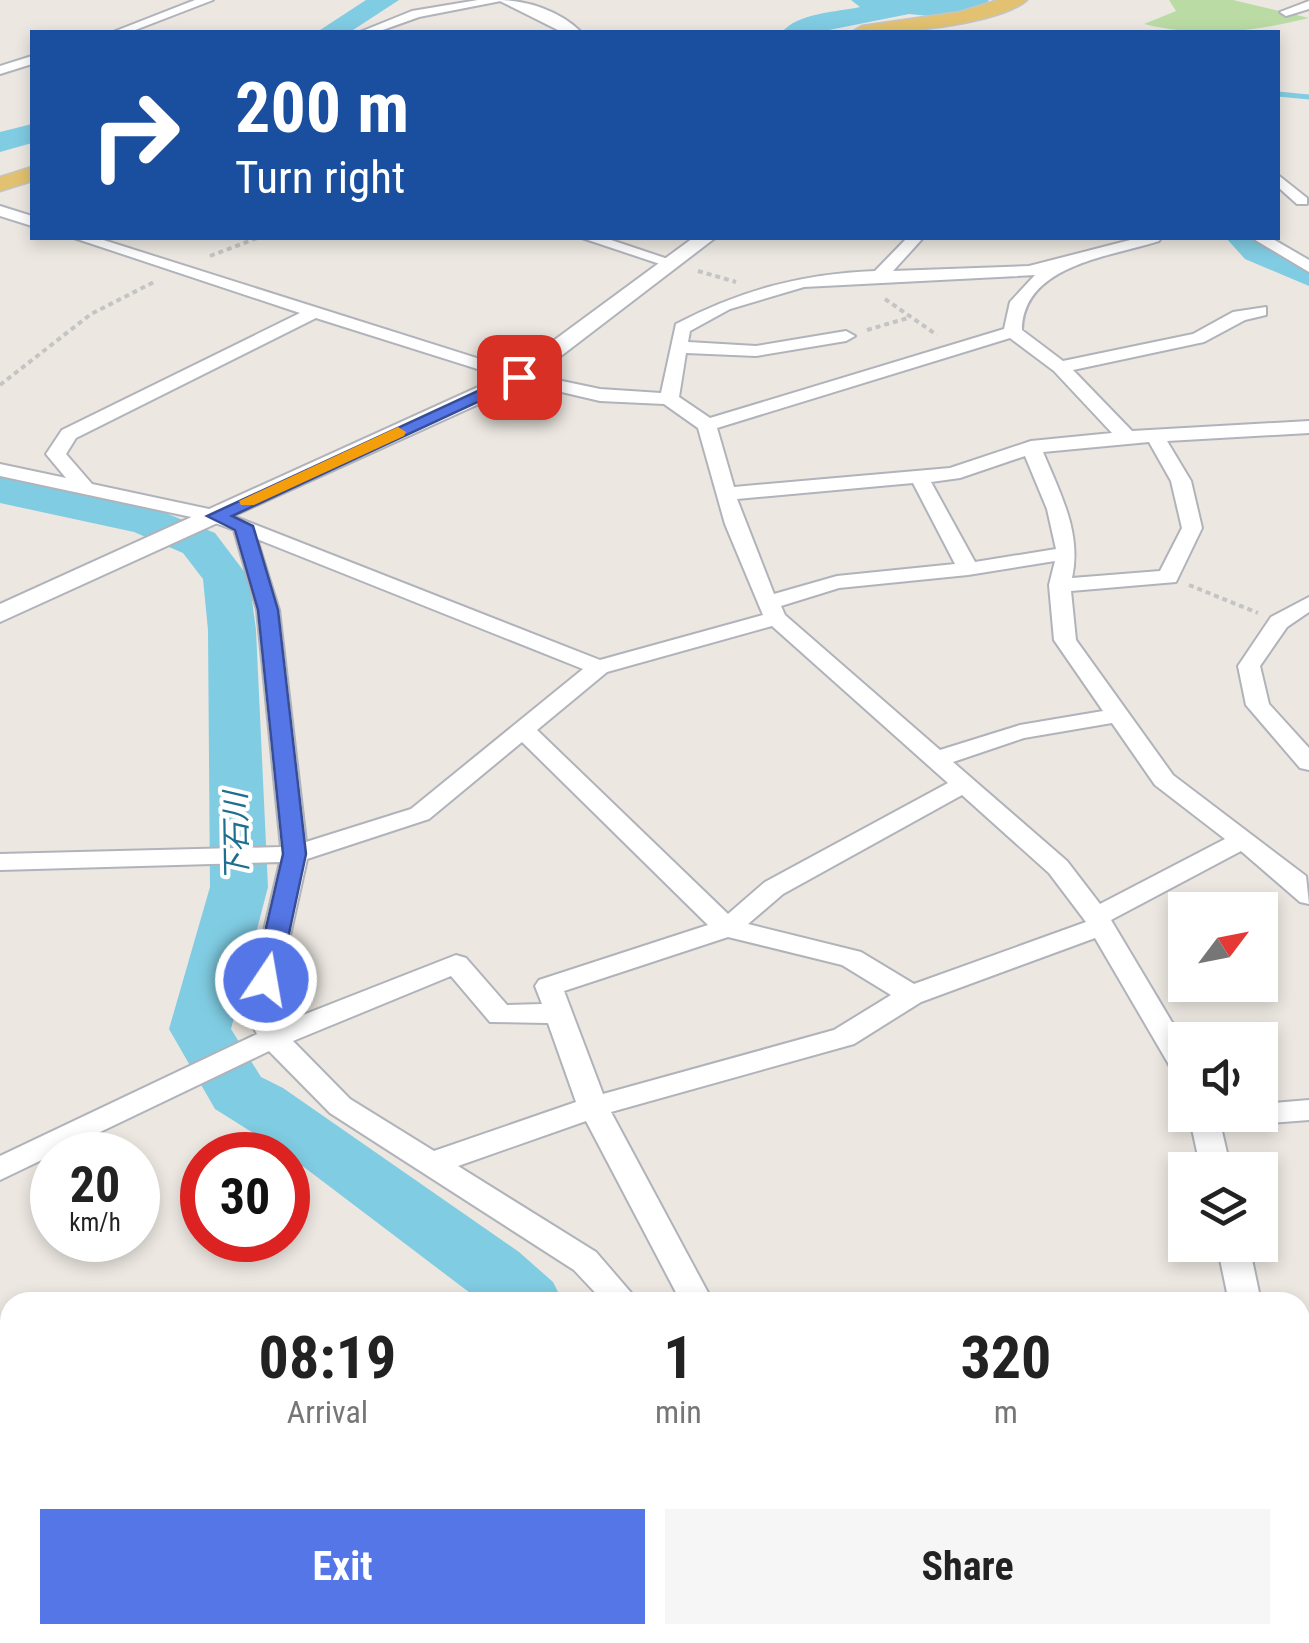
<!DOCTYPE html>
<html lang="en">
<head>
<meta charset="utf-8">
<style>
  body { margin:0; font-family:"Roboto Condensed","Noto Sans JP",sans-serif; background:#f6f6f6; color:#222; height:100vh; display:flex; flex-direction:column; font-size:38px; white-space:nowrap }
  * { box-sizing:border-box; margin:0 }
  p { font-size:32px; color:#767676 }
  .icon { flex:none; width:55px; height:55px; fill:none; stroke:currentColor; stroke-width:2; stroke-linecap:round; stroke-linejoin:round }
  .map { position:relative; flex:1; overflow:hidden }
  .details { position:absolute; left:0px; top:1292px; width:1310px; height:352px; display:flex; flex-direction:column; background:#fff; border-radius:30px 30px 0 0; box-shadow:0 5px 15px #0003 }
  .details>* { flex:none }
  .guide { position:absolute; left:30px; top:30px; width:1250px; height:210px; border-radius:0px; box-shadow:0 5px 15px #0003; background:#1a4fa0; color:#fff; overflow:hidden }
  .needle { width:65px; rotate:58deg }
  .controls { position:absolute; left:1168px; top:892px; display:grid; gap:20px }
  .controls a { display:grid; place-items:center; width:110px; height:110px; border-radius:0px; background:#fff; box-shadow:0 5px 15px #0003; font-size:50px }
  .speed { position:absolute; left:30px; top:1132px; display:flex; gap:20px; font-size:50px; font-weight:700; text-align:center }
  .speed>* { display:grid; place-content:center; width:130px; height:130px; border-radius:50%; background:#fff; box-shadow:0 5px 15px #0003; line-height:1 }
  .speed small { font-size:25px; font-weight:400 }
  .speed .limit { border:15px solid #d22; background:#fff; color:#111 }
  .pin { position:absolute; display:grid; place-items:center; width:85px; height:85px; color:#fff; margin:-42px; border-radius:20px; box-shadow:0 5px 15px #0006 }
  .me { position:absolute; width:110px; margin:-55px; rotate:12deg; stroke-linejoin:round; filter:drop-shadow(0 0 8px #0008) }
  .turn { display:flex; align-items:center; gap:35px; height:210px; padding:0 40px; font-size:45px }
  .turn .icon { width:130px; height:130px; stroke-width:2.5 }
  .turn b { display:block; font-size:70px; line-height:85px }
  .eta { display:flex; justify-content:space-evenly; align-items:center; height:170px; text-align:center }
  .eta b { font-size:60px; font-weight:700; line-height:70px }
  .button { display:flex; gap:20px; margin-top:auto; padding:20px 40px }
  .button a { flex:1; height:115px; border-radius:0px; background:#5476e6; color:#fff; font-size:40px; font-weight:700; line-height:115px; text-align:center }
  .button a+a { background:#f6f6f6; color:#222 }
  .map>svg:first-child { display:block }
</style>
</head>
<body>
<div class="map">
<svg width="1309" height="1643" viewBox="0 0 1309 1643">
  <rect width="100%" height="100%" fill="#ece7e1"/>
  <path fill="#badca4" d="M 1169,0 L 1233,0 L 1309,18 C 1252,32 1201,38 1144,24 L 1176,11 Z"/>
  <g fill="none" stroke-linecap="round" stroke-linejoin="round">
    <path stroke="#80cce2" stroke-width="5" d="M 1278,94 L 1309,97"/>
    <path fill="#80cce2" fill-rule="evenodd" d="M 366,0 L 399,0 L 350,32 L 317,32 Z
      M 851,0 L 989,0 L 985,6 L 939,17 L 909,14 L 819,32 L 782,32 C 798,13 837,12 860,7 Z
      M 32,124 L 32,143 L 0,152 L 0,132 Z
      M 1226,238 L 1264,238 L 1309,261 L 1309,286 L 1245,259 Z
      M 0,477 L 163,512 L 215,533 L 249,578 L 256,630 L 268,887 L 231,1029 L 261,1077 L 283,1088 L 519,1252 L 553,1282 L 563,1302 L 482,1302 L 288,1155 L 215,1109 L 169,1029 L 210,887 L 208,630 L 203,579 L 183,553 L 134,532 L 0,503 Z
      M 662,1635 L 744,1635 L 747,1643 L 665,1643 Z"/>
    <g stroke="#b1b3bb" stroke-width="4">
      <path id="minor" d="M 195,0 L 213,0 L 130,32 L 113,32 Z
        M 478,0 L 506,0 L 419,17 L 377,32 L 360,32 L 412,11 Z
        M 1309,1 L 1309,9 L 1286,16 L 1280,12 Z
        M 32,56 L 32,64 L 0,74 L 0,66 Z
        M 1278,175 L 1307,198 L 1307,204 L 1297,204 L 1278,187 Z
        M 0,206 L 32,216 L 32,226 L 0,216 Z
        M 74,238 L 97,238 L 524,373 L 600,389 L 661,393 L 676,324 C 741,290 802,274 875,271 L 907,238 L 923,238 L 893,271 L 1029,266 L 1138,238 L 1161,238 L 1159,241 C 1109,257 1023,265 1022,330 L 1063,361 L 1193,334 L 1233,312 L 1266,307 L 1266,315 L 1245,320 L 1204,342 L 1073,370 L 1132,431 L 1309,421 L 1309,433 L 1167,441 L 1191,481 L 1202,528 L 1176,582 L 1071,591 L 1076,640 L 1173,775 L 1306,876 L 1309,904 L 1300,902 L 1241,851 L 1111,920 L 1185,1044 L 1185,1078 L 1175,1075 L 1095,938 L 921,1002 L 854,1044 L 611,1112 L 713,1302 L 681,1302 L 586,1121 L 458,1166 L 596,1252 L 639,1302 L 604,1302 L 574,1270 L 330,1113 L 269,1051 L 0,1180 L 0,1156 L 257,1034 L 245,1012 L 280,862 L 0,870 L 0,854 L 281,847 L 257,610 L 234,530 L 210,521 L 0,476 L 0,464 L 66,478 L 46,454 L 62,430 L 300,313 ZM 1035,275 L 1010,302 L 1004,329 L 710,418 L 679,397 L 686,353 L 756,356 L 846,341 L 855,336 L 846,331 L 756,346 L 688,342 L 690,331 L 730,309 L 804,287 ZM 316,318 L 519,382 L 600,401 L 664,404 L 698,428 L 725,524 L 763,615 L 600,660 L 223,512 L 92,484 L 66,454 L 76,438 ZM 1010,338 L 1054,371 L 1112,433 L 1031,441 L 950,468 L 734,487 L 717,428 ZM 1149,442 L 1171,481 L 1182,528 L 1160,571 L 1072,578 C 1082,533 1060,493 1043,452 ZM 1025,456 L 1047,509 L 1056,549 L 975,562 L 931,482 L 960,478 ZM 913,483 L 955,564 L 837,576 L 774,594 L 737,499 ZM 257,539 L 583,669 L 411,809 L 306,842 L 279,610 ZM 1055,561 L 1049,585 L 1054,640 L 1103,711 L 1020,725 L 940,750 L 785,615 L 781,606 L 839,588 L 968,575 ZM 772,626 L 948,783 L 765,882 L 728,914 L 537,730 L 607,672 ZM 1112,723 L 1155,785 L 1225,839 L 1100,904 L 1067,861 L 953,762 L 1024,738 ZM 522,742 L 708,925 L 539,980 L 535,986 L 542,1004 L 507,1005 L 466,958 L 456,955 L 280,1024 L 273,1012 L 307,859 L 429,819 ZM 962,795 L 1049,873 L 1086,922 L 914,984 L 861,952 L 748,924 L 783,894 ZM 728,937 L 842,965 L 891,995 L 834,1030 L 603,1094 L 564,991 ZM 451,976 L 490,1022 L 548,1023 L 576,1102 L 434,1151 L 350,1099 L 293,1041 Z
        M 582,238 L 605,238 L 680,263 L 666,266 Z
        M 1252,238 L 1271,238 L 1309,260 L 1309,272 Z
        M 1309,597 L 1309,612 L 1287,627 L 1260,666 L 1269,704 L 1309,748 L 1309,770 L 1300,768 L 1246,705 L 1238,666 L 1271,617 Z
        M 1309,1100 L 1309,1120 L 1221,1127 L 1231,1170 L 1201,1170 L 1189,1115 L 1260,1115 L 1260,1104 Z
        M 1217,1245 L 1249,1245 L 1261,1302 L 1229,1302 Z
        M 1300,1435 L 1309,1438 L 1309,1481 L 1300,1478 Z
        M 1309,1571 L 1309,1603 L 1300,1604 L 1300,1572 Z
        M 770,1635 L 808,1635 L 810,1643 L 772,1643 Z
        M 1088,1635 L 1140,1635 L 1136,1643 L 1084,1643 Z"/>
    </g>
    <g stroke="#b1b3bb" stroke-width="4">
      <path id="tertiary" d="M 693,238 L 715,238 L 527,382 L 0,622 L 0,604 L 511,372 Z"/>
    </g>
    <g stroke="#b1b3bb" stroke-width="4">
      <path id="secondary" d="M 498,0 C 527,0 560,11 581,32 L 562,32 Z"/>
    </g>
    <g stroke="#c4c4c4" stroke-width="3">
      <path id="primary" d="M 998,0 L 1027,0 C 998,25 891,35 852,32 L 862,26 L 960,12 Z
        M 32,167 L 32,181 L 0,191 L 0,177 Z"/>
    </g>
    <path stroke="#c4c4c4" stroke-width="4" stroke-dasharray="5 4" stroke-linecap="butt" d="M 210,256 L 257,238
      M 698,271 L 736,282
      M 885,299 L 937,335
      M 867,330 L 908,318
      M 0,385 L 91,314 L 154,282
      M 1189,585 L 1258,613"/>
    <use href="#minor" fill="#fff" fill-rule="evenodd"/>
    <use href="#tertiary" fill="#fff" fill-rule="evenodd"/>
    <use href="#secondary" fill="#fff" fill-rule="evenodd"/>
    <use href="#primary" fill="#e2c270" fill-rule="evenodd"/>
  </g>
  <path fill="#5476e6" stroke="#374d96" stroke-width="2.5" d="M 519,372 L 525,373 L 525,380 L 232,516 L 253,526 L 278,610 L 306,854 L 279,980 L 266,988 L 257,986 L 254,980 L 283,854 L 258,610 L 235,530 L 207,516 Z"/>
  <path fill="#f59e0b" d="M 398,427 L 406,432 L 404,436 L 254,505 L 241,505 L 239,501 Z"/>
  <g text-anchor="middle" dominant-baseline="central" stroke-width="8" stroke-linejoin="round" paint-order="stroke">
    <g font-size="30" font-style="italic" fill="#1d6e90" stroke="#fff">
      <text transform="translate(236 837) rotate(-91)">下石川</text>
    </g>
  </g>
</svg>
<div class="controls">
<a><svg class="needle" viewBox="-14 -14 28 28"><path d="M0-13l5 13h-10z" fill="#e53935"/><path d="M0 13l5-13h-10z" fill="#767676"/></svg></a>
<a><svg class="icon" aria-label="sound" viewBox="0 0 24 24"><path d="M4 9h4l5-4v14l-5-4H4zM17 9q2 3 0 6"/></svg></a>
<a><svg class="icon" aria-label="layers" viewBox="0 0 24 24"><path d="M12 4l9 5-9 5-9-5zM3 14l9 5 9-5"/></svg></a>
</div>
<div class="speed"><div>20<small>km/h</small></div><div class="limit">30</div></div>
<div class="pin" style="left:519px;top:377px;background:#d93025"><svg class="icon" aria-label="arrive" viewBox="0 0 24 24"><path d="M6 21V4h12l-3 4 3 4H6"/></svg></div>
<svg class="me" style="left:266px;top:980px" viewBox="-20 -20 40 40"><circle r="17" fill="#5476e6" stroke="#fff" stroke-width="3"/><path d="M0-11L8 9 0 5-8 9z" fill="#fff"/></svg>
<div class="guide">
<div class="turn"><svg class="icon" aria-label="right" viewBox="0 0 24 24"><path d="M7 20v-9h11M14 6l5 5-5 5"/></svg><div><b>200 m</b>Turn right</div></div>
</div>
<section class="details">
<div class="eta">
<div><b>08:19</b><p>Arrival</p></div>
<div><b>1</b><p>min</p></div>
<div><b>320</b><p>m</p></div>
</div>
<div class="button"><a>Exit</a><a>Share</a></div>
</section>
</div>
</body>
</html>
